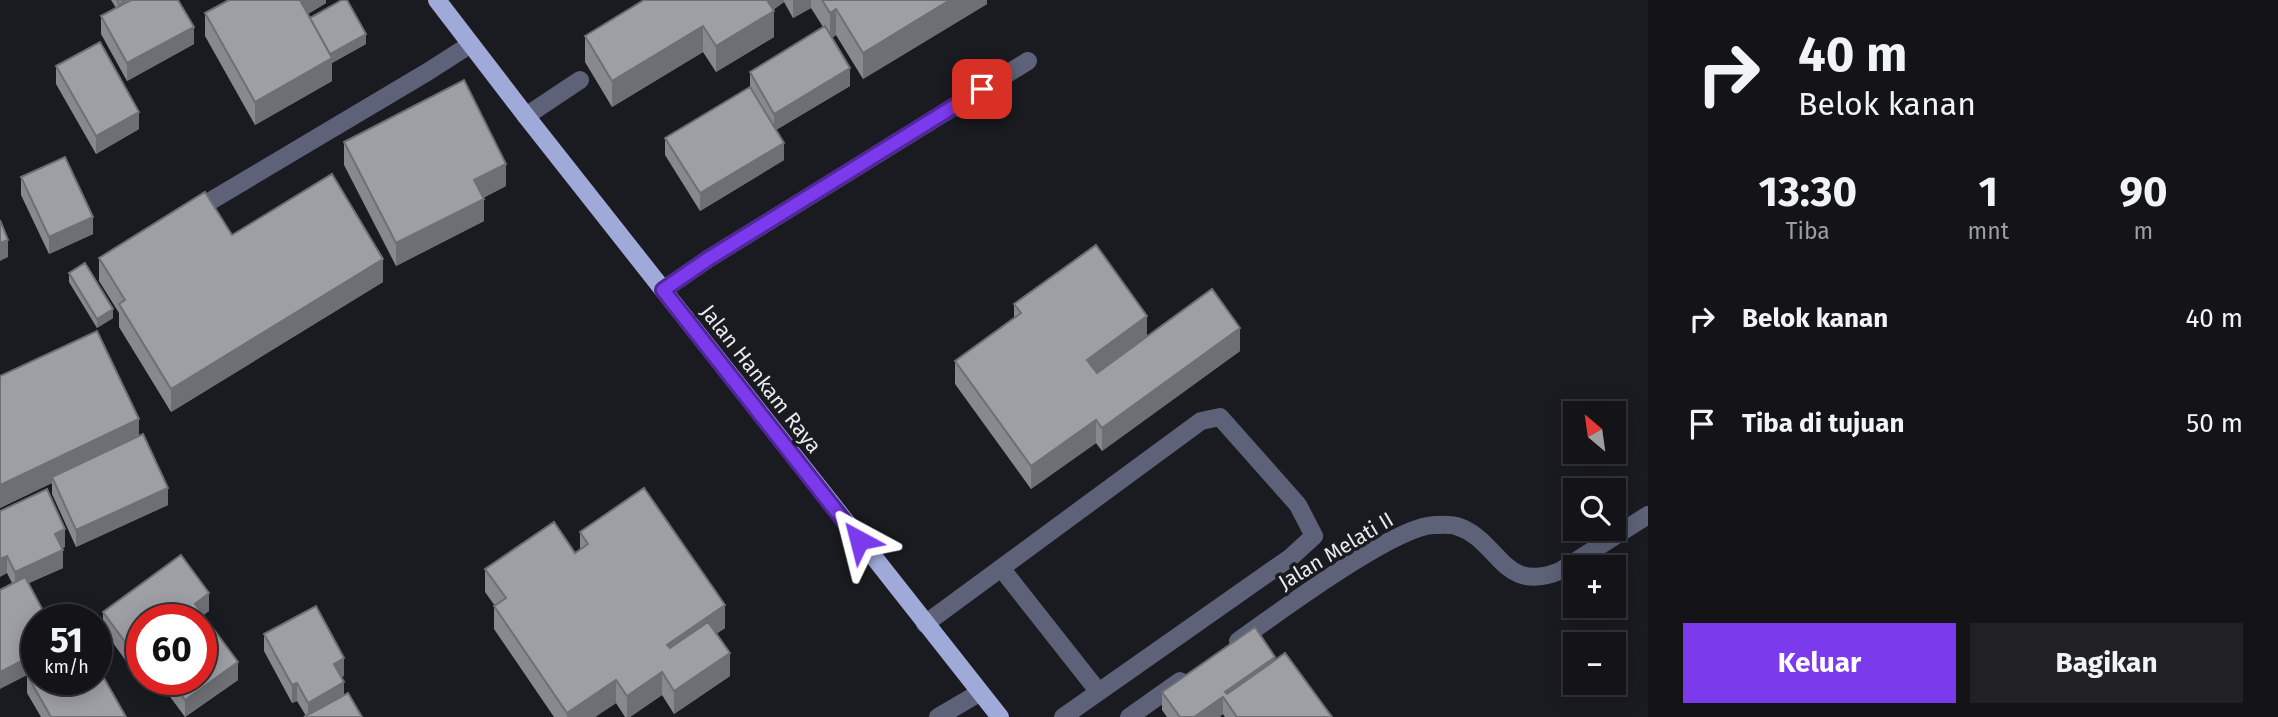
<!DOCTYPE html>
<html lang="id">
<head>
<meta charset="utf-8">
<style>
  body { margin:0; font-family:"Fira Sans",sans-serif; background:#212125; color:#f1f3f6; height:100vh; display:flex; flex-direction:column; font-size:26px; white-space:nowrap }
  * { box-sizing:border-box; margin:0 }
  p { font-size:23px; color:#9d9ea2 }
  .icon { flex:none; width:38px; height:38px; fill:none; stroke:currentColor; stroke-width:2; stroke-linecap:round; stroke-linejoin:round }
  .map { position:relative; flex:1; overflow:hidden }
  .details { display:flex; flex-direction:column; background:#141418; width:630px }
  .details>* { flex:none }
  .guide { background:#141418; color:#f1f3f6; overflow:hidden }
  .needle { width:46px; rotate:331deg }
  .controls { position:absolute; left:1563px; top:401px; display:grid; gap:14px }
  .controls a { display:grid; place-items:center; width:63px; height:63px; border-radius:0px; background:#141418; box-shadow:0 4px 18px #0003,0 0 0 2px #333337; font-size:35px }
  .speed { position:absolute; left:21px; top:604px; display:flex; gap:14px; font-size:35px; font-weight:700; text-align:center }
  .speed>* { display:grid; place-content:center; width:91px; height:91px; border-radius:50%; background:#141418; box-shadow:0 4px 18px #0003,0 0 0 2px #333337; line-height:1 }
  .speed small { font-size:18px; font-weight:400 }
  .speed .limit { border:10px solid #d22; background:#fff; color:#111 }
  .pin { position:absolute; display:grid; place-items:center; width:60px; height:60px; color:#fff; margin:-30px; border-radius:14px; box-shadow:0 4px 10px #0006 }
  .me { position:absolute; width:77px; margin:-38px; rotate:322deg; stroke-linejoin:round; filter:drop-shadow(0 0 5px #0008) }
  .turn { display:flex; align-items:center; gap:24px; height:147px; padding:0 35px; font-size:32px }
  .turn .icon { width:91px; height:91px; stroke-width:2.5 }
  .turn b { display:block; font-size:49px; line-height:60px }
  .eta { display:flex; justify-content:space-evenly; align-items:center; height:119px; text-align:center }
  .eta b { font-size:42px; font-weight:700; line-height:49px }
  .action { display:flex; gap:14px; margin-top:auto; padding:14px 35px }
  .action a { flex:1; height:80px; border-radius:0px; background:#7c3aed; color:#fff; font-size:28px; font-weight:700; line-height:80px; text-align:center }
  .action a+a { background:#212125; color:#f1f3f6 }
  ul { padding:0; list-style:none }
  li { display:flex; align-items:center; gap:21px; height:105px; padding:0 35px }
  li div { flex:1 }
  li b { display:block; font-size:26px }
  li em { font-style:normal }
  main { display:flex; flex:1; min-height:0 }
  .map>svg:first-child { display:block }
</style>
</head>
<body>
<main>
<div class="map">
<svg width="1648" height="717" viewBox="0 0 1648 717">
  <rect width="100%" height="100%" fill="#1a1b20"/>
  <g fill="none" stroke-linecap="round" stroke-linejoin="round">
    <path stroke="#5d6278" stroke-width="18" d="M 192,212 L 429,71 L 471,44
      M 663,290 L 708,259 L 1028,61
      M 1001,568 L 1098,691
      M 925,624 L 1201,421 L 1220,417 L 1298,505 L 1314,536 L 1291,557 L 1063,717"/>
    <path stroke="#5d6278" stroke-width="18" d="M 526,116 L 580,80
      M 1238,641 C 1275,615 1395,525 1435,525 C 1441,525 1450,524 1456,526 C 1500,539 1501,595 1560,571 L 1648,515
      M 938,717 L 979,693
      M 1129,717 L 1180,681"/>
    <path stroke="#a0aad9" stroke-width="18" d="M 437,0 L 526,116 L 1000,717"/>
  </g>
  <path fill="#87898e" d="M 111,0 L 178,0 L 194,44 L 127,81 L 101,34 L 101,16 L 116,8 Z
    M 326,0 L 326,3 L 308,14 L 310,18 L 366,44 L 332,63 L 332,81 L 255,125 L 205,36 L 205,13 Z
    M 644,0 L 987,0 L 987,4 L 863,79 L 836,35 L 832,38 L 850,86 L 776,130 L 784,160 L 700,211 L 665,155 L 665,138 L 750,87 L 750,72 L 823,27 L 811,8 L 793,18 L 784,2 L 773,10 L 774,37 L 716,72 L 703,52 L 612,107 L 585,62 L 585,36 Z
    M 56,66 L 139,129 L 96,154 L 56,84 Z
    M 344,142 L 506,186 L 483,198 L 484,221 L 396,266 L 344,165 Z
    M 21,177 L 93,234 L 49,254 L 21,195 Z
    M 232,235 L 383,282 L 171,412 L 119,327 L 119,313 L 99,281 L 99,258 Z
    M 69,273 L 113,318 L 97,328 L 69,282 Z
    M 1014,304 L 1147,336 L 1240,351 L 1102,451 L 1096,443 L 1031,489 L 955,384 L 955,361 L 1014,318 Z
    M 0,376 L 139,437 L 168,505 L 76,547 L 52,494 L 52,483 L 0,508 Z
    M 0,511 L 65,547 L 62,548 L 63,568 L 29,583 L 37,679 L 126,717 L 41,717 L 27,693 L 27,675 L 12,583 L 7,573 Z
    M 580,532 L 725,628 L 716,634 L 730,676 L 674,714 L 662,695 L 630,717 L 625,717 L 616,703 L 595,717 L 554,717 L 494,629 L 494,606 L 495,606 L 485,592 L 485,569 L 575,553 L 580,550 Z
    M 209,611 L 203,615 L 238,680 L 185,717 L 157,679 L 201,679 L 142,620 L 131,668 L 103,629 L 103,612 Z
    M 264,634 L 344,676 L 341,677 L 344,695 L 306,716 L 297,701 L 292,703 L 264,651 Z
    M 1275,660 L 1332,717 L 1225,717 L 1223,714 L 1220,716 L 1221,717 L 1167,717 L 1162,710 L 1162,692 Z"/>
  <path fill="#6e6f74" d="M 298,0 L 326,0 L 326,3 L 298,20 Z
    M 761,0 L 784,0 L 784,2 L 761,17 Z
    M 793,0 L 811,0 L 811,8 L 793,18 Z
    M 950,0 L 987,0 L 987,4 L 863,79 L 863,53 Z
    M 836,9 L 836,35 L 830,39 L 830,13 Z
    M 774,11 L 774,37 L 716,72 L 716,46 Z
    M 703,26 L 703,52 L 612,107 L 612,81 Z
    M 194,27 L 194,44 L 127,81 L 127,63 Z
    M 366,34 L 366,44 L 332,63 L 332,81 L 255,125 L 255,102 L 329,55 Z
    M 850,68 L 850,86 L 774,131 L 774,114 Z
    M 139,112 L 139,129 L 96,154 L 96,136 Z
    M 784,143 L 784,160 L 700,211 L 700,193 Z
    M 506,164 L 506,186 L 474,202 L 474,180 Z
    M 484,199 L 484,221 L 396,266 L 396,243 Z
    M 93,217 L 93,234 L 49,254 L 49,237 Z
    M 8,240 L 8,257 L 0,261 L 0,243 Z
    M 383,259 L 383,282 L 171,412 L 171,389 Z
    M 113,309 L 113,318 L 97,328 L 97,319 Z
    M 1147,316 L 1147,339 L 1087,383 L 1087,360 Z
    M 1240,328 L 1240,351 L 1102,451 L 1102,428 Z
    M 139,419 L 139,442 L 52,477 L 52,483 L 0,508 L 0,485 Z
    M 1096,420 L 1096,443 L 1031,489 L 1031,466 Z
    M 168,488 L 168,505 L 76,547 L 76,530 Z
    M 65,529 L 65,547 L 55,551 L 55,534 Z
    M 63,550 L 63,568 L 15,589 L 15,572 Z
    M 7,556 L 7,573 L 0,577 L 0,559 Z
    M 209,593 L 209,611 L 197,620 L 195,604 Z
    M 725,605 L 725,628 L 667,668 L 667,645 Z
    M 142,643 L 142,660 L 131,668 L 131,650 Z
    M 37,653 L 37,670 L 0,689 L 0,672 Z
    M 730,653 L 730,676 L 674,714 L 674,691 Z
    M 1275,657 L 1275,674 L 1229,706 L 1225,692 Z
    M 344,658 L 344,676 L 334,681 L 334,664 Z
    M 238,662 L 238,680 L 185,717 L 185,700 Z
    M 662,672 L 662,695 L 630,717 L 627,717 L 627,696 Z
    M 616,680 L 616,703 L 595,717 L 567,717 L 567,713 Z
    M 344,682 L 344,700 L 308,717 L 308,703 Z
    M 297,683 L 297,701 L 292,703 L 292,685 Z
    M 1223,697 L 1223,714 L 1219,717 L 1194,717 Z"/>
  <path fill="#9d9fa5" stroke="#6e6f74" stroke-width="2" d="M 117,0 L 126,0 L 119,4 Z
    M 131,0 L 178,0 L 194,27 L 127,63 L 101,16 Z
    M 229,0 L 300,0 L 332,58 L 255,102 L 205,13 Z
    M 342,0 L 347,0 L 366,34 L 330,54 L 310,18 Z
    M 644,0 L 767,0 L 774,11 L 716,46 L 703,26 L 612,81 L 585,36 Z
    M 822,0 L 950,0 L 863,53 L 836,9 L 830,13 Z
    M 825,26 L 850,68 L 774,114 L 750,72 Z
    M 100,42 L 139,112 L 96,136 L 56,66 Z
    M 464,80 L 506,164 L 474,180 L 484,199 L 396,243 L 344,142 Z
    M 750,87 L 784,143 L 700,193 L 665,138 Z
    M 65,157 L 93,217 L 49,237 L 21,177 Z
    M 332,174 L 383,259 L 171,389 L 119,304 L 125,300 L 99,258 L 205,192 L 232,235 Z
    M 0,220 L 8,240 L 0,243 Z
    M 1096,245 L 1147,316 L 1087,360 L 1097,373 L 1212,289 L 1240,328 L 1102,428 L 1096,420 L 1031,466 L 955,361 L 1021,313 L 1014,304 Z
    M 85,263 L 113,309 L 97,319 L 69,273 Z
    M 97,331 L 139,419 L 0,485 L 0,376 Z
    M 143,434 L 168,488 L 76,530 L 52,477 Z
    M 644,488 L 725,605 L 667,645 L 670,648 L 708,622 L 730,653 L 674,691 L 662,672 L 627,696 L 616,680 L 567,713 L 494,606 L 506,598 L 485,569 L 554,522 L 575,553 L 588,544 L 580,532 Z
    M 47,489 L 65,529 L 55,534 L 63,550 L 15,572 L 7,556 L 0,559 L 0,511 Z
    M 181,555 L 209,593 L 195,604 L 238,662 L 185,700 L 170,679 L 201,679 L 201,620 L 142,620 L 142,643 L 131,650 L 103,612 Z
    M 25,577 L 48,620 L 37,620 L 37,653 L 0,672 L 0,590 Z
    M 316,606 L 344,658 L 334,664 L 344,682 L 308,703 L 297,683 L 292,685 L 264,634 Z
    M 1255,627 L 1275,657 L 1225,692 L 1227,694 L 1285,653 L 1332,717 L 1237,717 L 1223,697 L 1194,717 L 1180,717 L 1162,692 Z
    M 96,664 L 126,717 L 51,717 L 27,675 L 37,670 L 37,679 L 96,679 Z
    M 348,693 L 362,717 L 304,717 Z"/>
  <g fill="none" stroke-linecap="round" stroke-linejoin="round">
    <g stroke="#51269a" stroke-width="18">
      <path id="route" d="M 859,540 L 663,290 L 708,259 L 982,89"/>
    </g>
    <use href="#route" stroke="#7c3aed" stroke-width="12"/>
  </g>
  <g text-anchor="middle" dominant-baseline="central" stroke-width="7" stroke-linejoin="round" paint-order="stroke">
    <g font-size="21" fill="#eaeaee" stroke="#1a1b20">
      <text transform="translate(761 379) rotate(52)">Jalan Hankam Raya</text>
      <text transform="translate(1336 551) rotate(-31)">Jalan Melati II</text>
    </g>
  </g>
</svg>
<div class="controls">
<a><svg class="needle" viewBox="-14 -14 28 28"><path d="M0-13l5 13h-10z" fill="#e53935"/><path d="M0 13l5-13h-10z" fill="#9d9ea2"/></svg></a>
<a><svg class="icon" aria-label="search" viewBox="0 0 24 24"><circle cx="10" cy="10" r="6"/><path d="M15 15l6 6"/></svg></a>
<a>+</a>
<a>−</a>
</div>
<div class="speed"><div>51<small>km/h</small></div><div class="limit">60</div></div>
<div class="pin" style="left:982px;top:89px;background:#d93025"><svg class="icon" aria-label="arrive" viewBox="0 0 24 24"><path d="M6 21V4h12l-3 4 3 4H6"/></svg></div>
<svg class="me" style="left:859px;top:540px" viewBox="-20 -20 40 40"><path d="M0-17L14 15 0 8-14 15z" fill="#7c3aed" stroke="#fff" stroke-width="4"/></svg>
</div>
<section class="details">
<div class="guide">
<div class="turn"><svg class="icon" aria-label="right" viewBox="0 0 24 24"><path d="M7 20v-9h11M14 6l5 5-5 5"/></svg><div><b>40 m</b>Belok kanan</div></div>
</div>
<div class="eta">
<div><b>13:30</b><p>Tiba</p></div>
<div><b>1</b><p>mnt</p></div>
<div><b>90</b><p>m</p></div>
</div>
<ul>
<li><svg class="icon" aria-label="right" viewBox="0 0 24 24"><path d="M7 20v-9h11M14 6l5 5-5 5"/></svg><div><b>Belok kanan</b></div><em>40 m</em></li>
<li><svg class="icon" aria-label="arrive" viewBox="0 0 24 24"><path d="M6 21V4h12l-3 4 3 4H6"/></svg><div><b>Tiba di tujuan</b></div><em>50 m</em></li>
</ul>
<div class="action"><a>Keluar</a><a>Bagikan</a></div>
</section>
</main>
</body>
</html>
